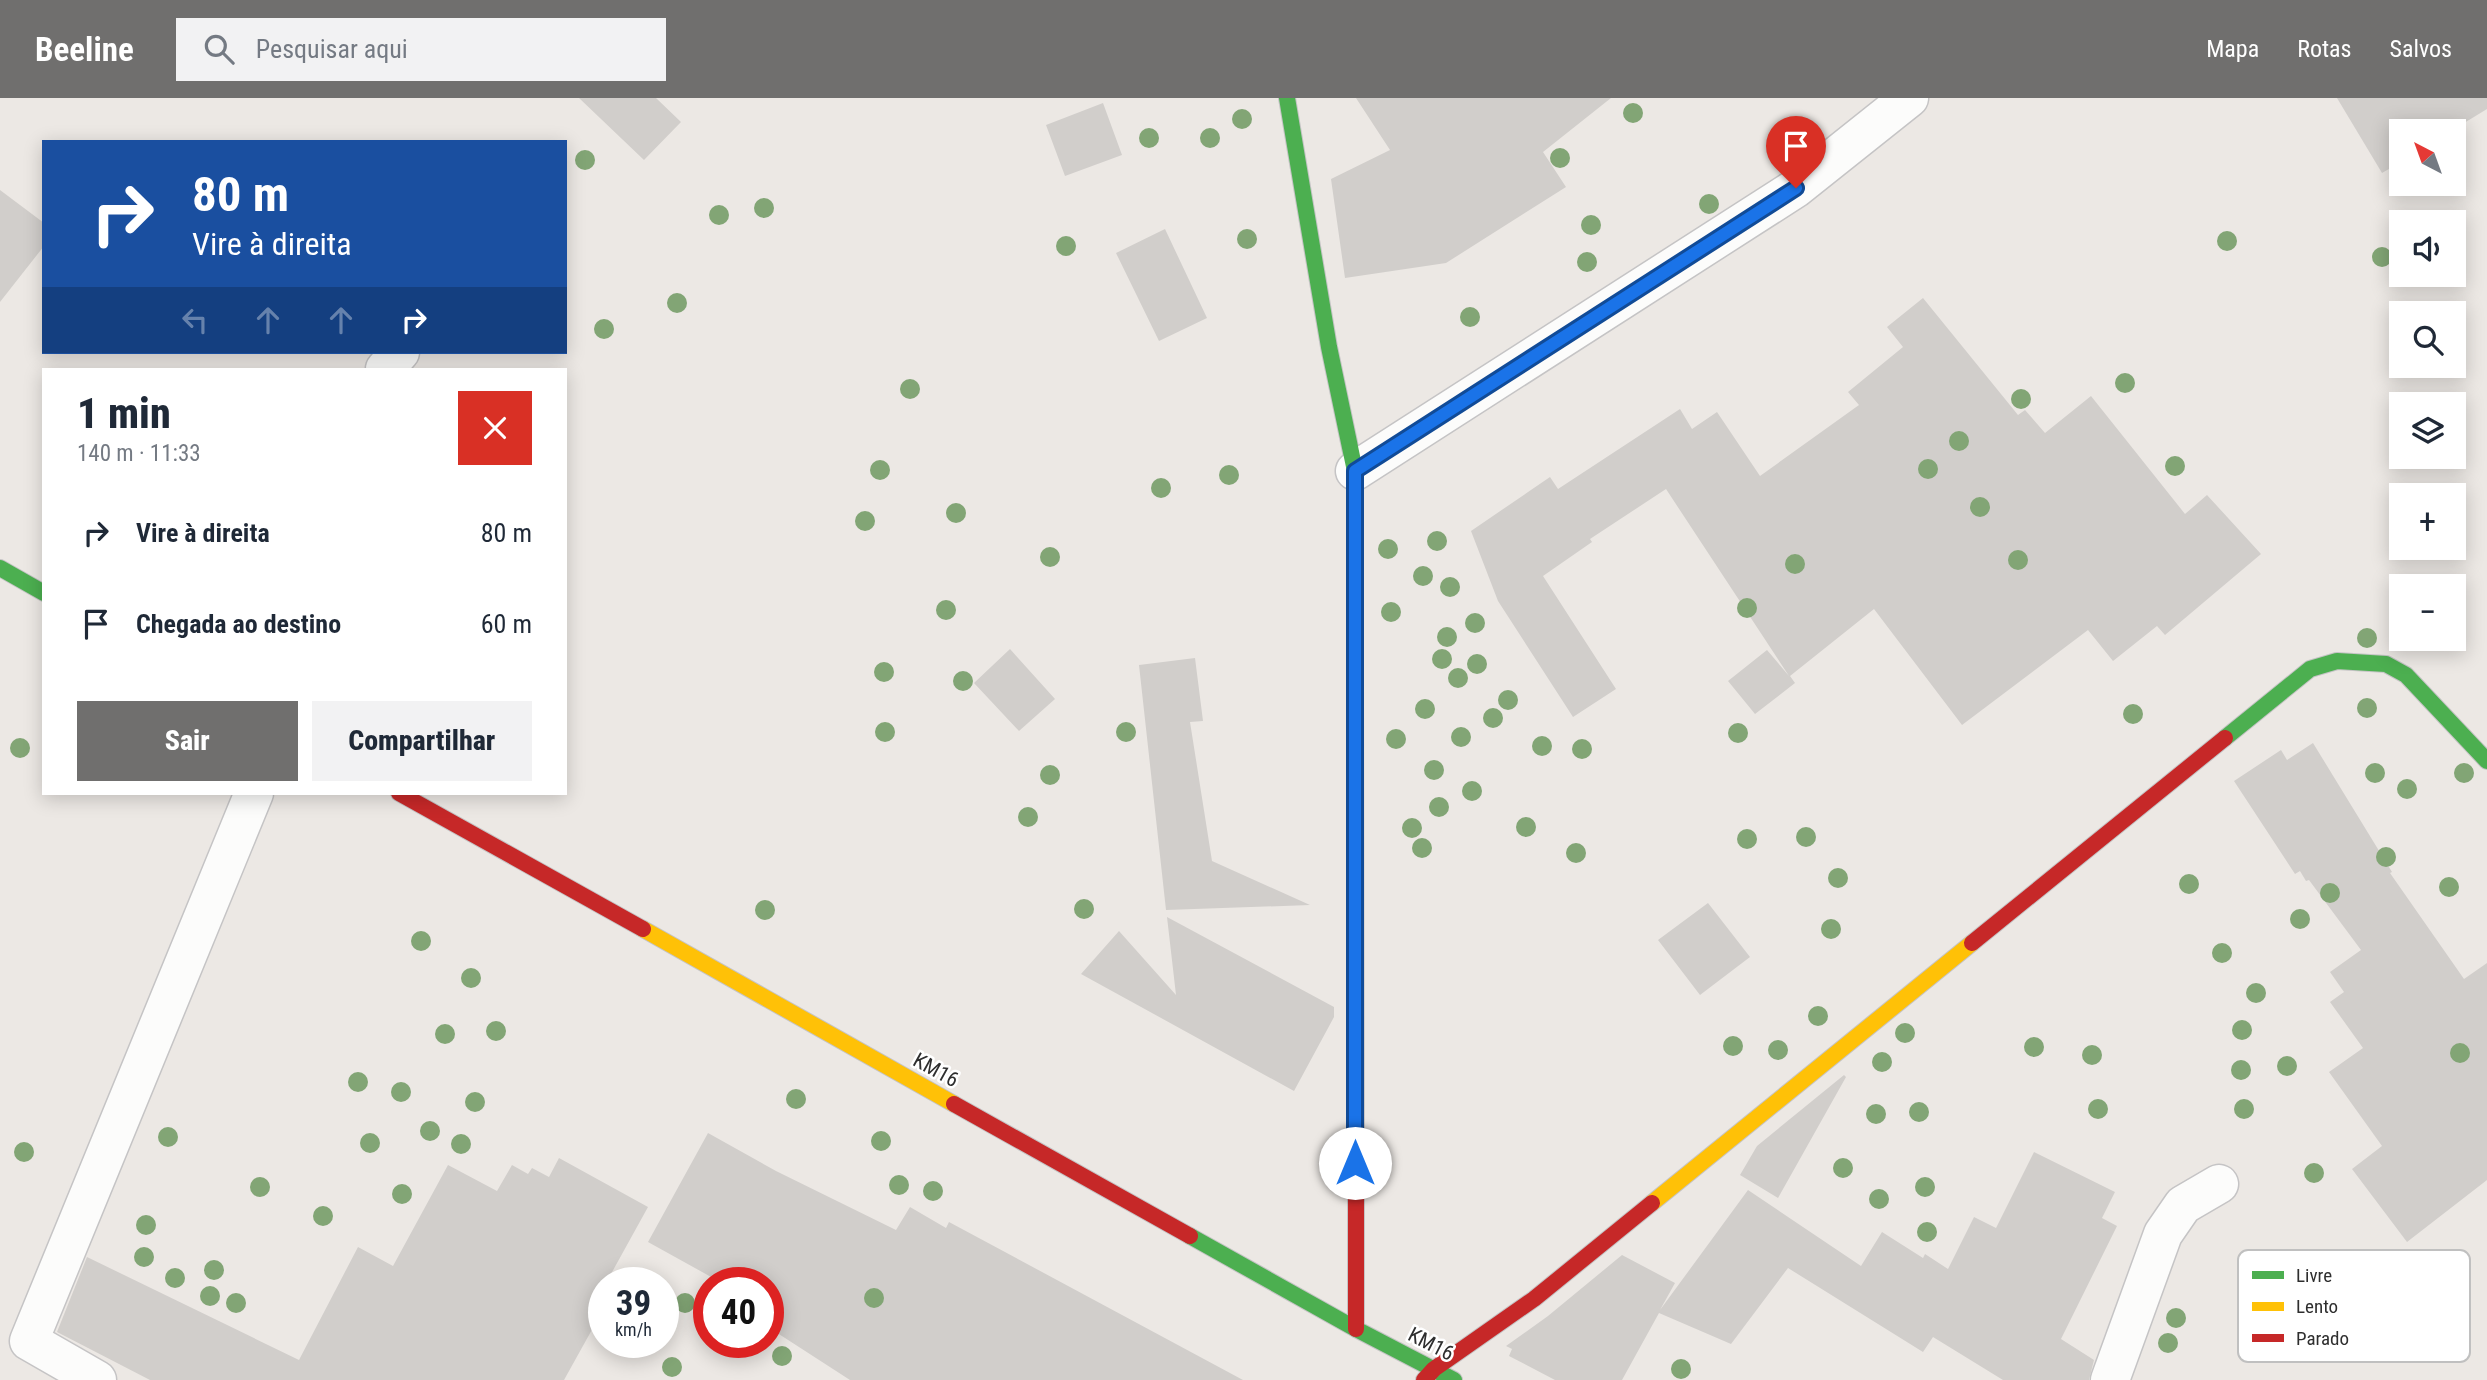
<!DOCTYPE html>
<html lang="pt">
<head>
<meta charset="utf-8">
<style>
  body { margin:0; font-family:"Roboto Condensed",sans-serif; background:#f2f2f3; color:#1f2937; height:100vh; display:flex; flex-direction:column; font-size:26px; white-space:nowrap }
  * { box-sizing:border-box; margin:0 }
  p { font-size:23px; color:#747a83 }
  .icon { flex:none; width:38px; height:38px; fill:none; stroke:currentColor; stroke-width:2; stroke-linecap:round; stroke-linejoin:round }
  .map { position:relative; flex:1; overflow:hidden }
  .drawer { position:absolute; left:42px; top:270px; width:525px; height:427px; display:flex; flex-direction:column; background:#fff; border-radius:0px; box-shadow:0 4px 18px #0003 }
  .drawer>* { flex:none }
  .guide { position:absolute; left:42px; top:42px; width:525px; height:214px; border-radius:0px; box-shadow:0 4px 18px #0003; background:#1a4fa0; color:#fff; overflow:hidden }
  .needle { width:46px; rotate:319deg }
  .controls { position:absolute; left:2389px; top:21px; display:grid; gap:14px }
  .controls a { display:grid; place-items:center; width:77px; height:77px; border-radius:0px; background:#fff; box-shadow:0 4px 18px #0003; font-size:35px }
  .speed { position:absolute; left:588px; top:1169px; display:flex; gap:14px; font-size:35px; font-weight:700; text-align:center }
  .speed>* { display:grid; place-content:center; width:91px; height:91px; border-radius:50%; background:#fff; box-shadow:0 4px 18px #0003; line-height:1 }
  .speed small { font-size:18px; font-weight:400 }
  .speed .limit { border:10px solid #d22; background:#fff; color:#111 }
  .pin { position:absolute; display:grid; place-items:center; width:60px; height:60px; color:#fff; margin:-72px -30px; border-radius:50% 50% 50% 0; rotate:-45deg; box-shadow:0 0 7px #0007 }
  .pin .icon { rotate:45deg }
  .me { position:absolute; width:77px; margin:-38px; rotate:0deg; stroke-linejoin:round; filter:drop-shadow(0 0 5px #0008) }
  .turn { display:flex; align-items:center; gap:24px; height:147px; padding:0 35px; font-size:32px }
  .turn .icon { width:91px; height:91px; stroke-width:2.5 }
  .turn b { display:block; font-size:49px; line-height:60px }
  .lanes { display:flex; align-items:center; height:66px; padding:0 35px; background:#0003; justify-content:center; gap:35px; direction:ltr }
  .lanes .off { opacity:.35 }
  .round { display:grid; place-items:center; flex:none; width:74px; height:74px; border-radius:0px; background:#f2f2f3 }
  .summary { display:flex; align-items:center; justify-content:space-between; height:119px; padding:0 35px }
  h1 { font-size:42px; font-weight:800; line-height:52px }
  .action { display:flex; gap:14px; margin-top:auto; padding:14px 35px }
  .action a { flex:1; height:80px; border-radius:0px; background:#706f6e; color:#fff; font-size:28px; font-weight:800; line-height:80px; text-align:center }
  .action a+a { background:#f2f2f3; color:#1f2937 }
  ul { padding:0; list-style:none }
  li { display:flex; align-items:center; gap:21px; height:91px; padding:0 35px }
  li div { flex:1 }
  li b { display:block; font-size:26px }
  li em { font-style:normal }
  header { display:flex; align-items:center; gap:42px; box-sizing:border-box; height:98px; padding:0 35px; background:#706f6e; color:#fff }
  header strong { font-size:33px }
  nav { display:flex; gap:38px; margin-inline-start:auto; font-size:24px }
  .search { width:490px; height:63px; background:#f2f2f3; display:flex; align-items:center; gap:18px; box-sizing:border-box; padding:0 24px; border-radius:0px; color:#747a83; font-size:26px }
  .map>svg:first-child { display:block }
</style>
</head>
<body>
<header>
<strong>Beeline</strong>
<div class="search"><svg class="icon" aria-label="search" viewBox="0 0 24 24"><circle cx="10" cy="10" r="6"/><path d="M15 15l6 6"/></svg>Pesquisar aqui</div>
<nav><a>Mapa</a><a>Rotas</a><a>Salvos</a></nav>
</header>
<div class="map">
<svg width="2487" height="1282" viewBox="0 0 2487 1282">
  <rect width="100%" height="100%" fill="#ece8e4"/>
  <path fill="#d1cecb" d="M 579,0 L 656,0 L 681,24 L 644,62 Z
    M 1356,0 L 1611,0 L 1543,54 L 1566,89 L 1446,165 L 1345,180 L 1331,81 L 1390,52 Z
    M 2337,0 L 2487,0 L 2487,11 L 2451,33 L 2401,33 L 2401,64 L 2382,75 Z
    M 1103,5 L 1122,57 L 1065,78 L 1046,27 Z
    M 0,92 L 44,125 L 44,148 L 0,204 Z
    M 1165,131 L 1207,220 L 1159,243 L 1116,155 Z
    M 1923,200 L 2018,317 L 2025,312 L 2045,335 L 2091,298 L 2185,416 L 2207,397 L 2261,456 L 2165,537 L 2157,528 L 2113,563 L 2088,532 L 1962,627 L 1874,511 L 1790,578 L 1795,585 L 1755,616 L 1728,583 L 1767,552 L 1789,578 L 1666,391 L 1590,441 L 1592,444 L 1543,478 L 1616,591 L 1573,619 L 1498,503 L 1471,433 L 1550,379 L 1558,391 L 1680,311 L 1692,331 L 1717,314 L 1760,378 L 1859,307 L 1848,294 L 1903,249 L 1887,229 Z
    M 1010,551 L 1055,601 L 1019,633 L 974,585 Z
    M 1195,560 L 1203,623 L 1190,624 L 1212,763 L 1310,807 L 1166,812 L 1139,567 Z
    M 2313,645 L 2392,774 L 2390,775 L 2464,881 L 2487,865 L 2487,1082 L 2407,1144 L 2352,1071 L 2382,1048 L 2329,974 L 2363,950 L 2330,904 L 2344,894 L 2330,874 L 2361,852 L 2309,782 L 2306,783 L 2300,773 L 2295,776 L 2234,683 L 2281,652 L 2287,662 Z
    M 1708,805 L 1750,859 L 1700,897 L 1658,842 Z
    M 1167,819 L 1334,909 L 1334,919 L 1294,993 L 1081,876 L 1119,833 L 1176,897 Z
    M 1844,977 L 1846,979 L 1778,1100 L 1740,1077 L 1757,1048 Z
    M 708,1035 L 776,1073 L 896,1132 L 910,1109 L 946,1130 L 949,1124 L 1243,1282 L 850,1282 L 768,1229 L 768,1185 L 722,1185 L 648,1144 Z
    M 2034,1054 L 2115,1094 L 2102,1120 L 2117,1128 L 2061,1241 L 2094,1262 L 2089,1282 L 2003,1282 L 1933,1239 L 1923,1254 L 1788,1170 L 1731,1246 L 1659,1215 L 1622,1282 L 1555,1282 L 1509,1258 L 1512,1251 L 1506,1248 L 1548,1218 L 1622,1157 L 1675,1185 L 1660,1212 L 1748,1092 L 1861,1168 L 1882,1134 L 1923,1160 L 1925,1156 L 1948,1171 L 1974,1119 L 1996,1130 Z
    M 559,1060 L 648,1109 L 606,1185 L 604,1185 L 604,1210 L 564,1282 L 150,1282 L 57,1234 L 87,1159 L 299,1262 L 358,1149 L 393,1168 L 448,1067 L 497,1093 L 512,1067 L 528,1076 L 532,1070 L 549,1079 Z"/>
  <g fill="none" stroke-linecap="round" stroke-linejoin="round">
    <g stroke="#c5c4c5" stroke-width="41">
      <path id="street" d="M 385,271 L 400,254
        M 1355,373 L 1796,90 L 1909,0
        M 97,1282 L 29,1243 L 254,695
        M 2110,1282 L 2163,1136 L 2183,1107 L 2219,1086"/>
    </g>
    <g stroke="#c5c4c5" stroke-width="18">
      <path id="fast" d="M 1287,0 L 1329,249 L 1355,373 L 1355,586
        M 0,470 L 44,495
        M 2225,640 L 2310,571 L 2337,563 L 2386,566 L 2406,577 L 2487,663
        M 1190,1138 L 1356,1231 L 1454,1282"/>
    </g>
    <g stroke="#c5c4c5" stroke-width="18">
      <path id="slow" d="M 1355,586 L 1356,1060
        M 643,831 L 954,1006
        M 1652,1105 L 1972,845"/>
    </g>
    <g stroke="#c5c4c5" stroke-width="18">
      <path id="jam" d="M 399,695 L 643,831
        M 1972,845 L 2225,640
        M 954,1006 L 1190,1138
        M 1356,1060 L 1356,1231
        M 1424,1282 L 1434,1271 L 1534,1201 L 1652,1105"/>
    </g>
    <use href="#street" stroke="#fcfcfb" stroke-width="38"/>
    <use href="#fast" stroke="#4caf50" stroke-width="16"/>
    <use href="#slow" stroke="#ffc107" stroke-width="16"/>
    <use href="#jam" stroke="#c62828" stroke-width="16"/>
  </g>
  <g fill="#82a575">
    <circle cx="1633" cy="15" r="10"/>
    <circle cx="1242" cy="21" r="10"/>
    <circle cx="1149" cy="40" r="10"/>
    <circle cx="1210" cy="40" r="10"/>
    <circle cx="1560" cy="60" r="10"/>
    <circle cx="585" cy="62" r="10"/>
    <circle cx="1709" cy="106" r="10"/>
    <circle cx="764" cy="110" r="10"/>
    <circle cx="719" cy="117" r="10"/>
    <circle cx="1591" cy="127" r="10"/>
    <circle cx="1247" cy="141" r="10"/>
    <circle cx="2227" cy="143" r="10"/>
    <circle cx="1066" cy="148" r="10"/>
    <circle cx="2382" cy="159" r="10"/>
    <circle cx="1587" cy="164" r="10"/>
    <circle cx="677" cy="205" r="10"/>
    <circle cx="1470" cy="219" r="10"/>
    <circle cx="604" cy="231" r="10"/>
    <circle cx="2125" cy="285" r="10"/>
    <circle cx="910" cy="291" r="10"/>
    <circle cx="2021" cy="301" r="10"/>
    <circle cx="1959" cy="343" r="10"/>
    <circle cx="2175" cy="368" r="10"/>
    <circle cx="1928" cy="371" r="10"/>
    <circle cx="880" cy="372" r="10"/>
    <circle cx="1229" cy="377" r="10"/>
    <circle cx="1161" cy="390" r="10"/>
    <circle cx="1980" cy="409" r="10"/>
    <circle cx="956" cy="415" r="10"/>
    <circle cx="865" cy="423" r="10"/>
    <circle cx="1437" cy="443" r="10"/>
    <circle cx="1388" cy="451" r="10"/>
    <circle cx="1050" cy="459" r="10"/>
    <circle cx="2018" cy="462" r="10"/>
    <circle cx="1795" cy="466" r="10"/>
    <circle cx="1423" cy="478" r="10"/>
    <circle cx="1450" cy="489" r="10"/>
    <circle cx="1747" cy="510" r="10"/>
    <circle cx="946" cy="512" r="10"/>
    <circle cx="1391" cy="514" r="10"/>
    <circle cx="1475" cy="525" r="10"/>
    <circle cx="1447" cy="539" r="10"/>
    <circle cx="2367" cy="540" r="10"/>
    <circle cx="1442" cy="561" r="10"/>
    <circle cx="1477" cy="566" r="10"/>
    <circle cx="884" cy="574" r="10"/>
    <circle cx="1458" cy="580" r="10"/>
    <circle cx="963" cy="583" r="10"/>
    <circle cx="1508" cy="602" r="10"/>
    <circle cx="2367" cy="610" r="10"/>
    <circle cx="1425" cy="611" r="10"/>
    <circle cx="2133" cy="616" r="10"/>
    <circle cx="1493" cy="620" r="10"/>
    <circle cx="885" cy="634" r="10"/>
    <circle cx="1126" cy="634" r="10"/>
    <circle cx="1738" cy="635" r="10"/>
    <circle cx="1461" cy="639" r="10"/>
    <circle cx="1396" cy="641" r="10"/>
    <circle cx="1542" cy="648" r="10"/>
    <circle cx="20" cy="650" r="10"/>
    <circle cx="1582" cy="651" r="10"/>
    <circle cx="1434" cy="672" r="10"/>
    <circle cx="2375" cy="675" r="10"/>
    <circle cx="2464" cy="675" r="10"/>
    <circle cx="1050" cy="677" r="10"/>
    <circle cx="2407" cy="691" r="10"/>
    <circle cx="1472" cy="693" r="10"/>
    <circle cx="1439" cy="709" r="10"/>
    <circle cx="1028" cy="719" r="10"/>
    <circle cx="1526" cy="729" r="10"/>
    <circle cx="1412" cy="730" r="10"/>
    <circle cx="1806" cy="739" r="10"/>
    <circle cx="1747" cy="741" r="10"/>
    <circle cx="1422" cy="750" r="10"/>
    <circle cx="1576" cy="755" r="10"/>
    <circle cx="2386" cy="759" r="10"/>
    <circle cx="1838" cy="780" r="10"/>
    <circle cx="2189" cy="786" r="10"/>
    <circle cx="2449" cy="789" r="10"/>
    <circle cx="2330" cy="795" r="10"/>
    <circle cx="1084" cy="811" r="10"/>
    <circle cx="765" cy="812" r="10"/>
    <circle cx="2300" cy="821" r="10"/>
    <circle cx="1831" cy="831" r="10"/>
    <circle cx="421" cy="843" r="10"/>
    <circle cx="2222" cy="855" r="10"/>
    <circle cx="471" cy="880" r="10"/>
    <circle cx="2256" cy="895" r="10"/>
    <circle cx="1818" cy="918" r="10"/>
    <circle cx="2242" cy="932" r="10"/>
    <circle cx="496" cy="933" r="10"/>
    <circle cx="1905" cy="935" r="10"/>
    <circle cx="445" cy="936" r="10"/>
    <circle cx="1733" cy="948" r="10"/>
    <circle cx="2034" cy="949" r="10"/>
    <circle cx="1778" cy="952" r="10"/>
    <circle cx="2460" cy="955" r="10"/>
    <circle cx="2092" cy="957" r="10"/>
    <circle cx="1882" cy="964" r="10"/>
    <circle cx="2287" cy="968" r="10"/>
    <circle cx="2241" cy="972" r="10"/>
    <circle cx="358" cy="984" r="10"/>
    <circle cx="401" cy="994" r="10"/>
    <circle cx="796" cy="1001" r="10"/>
    <circle cx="475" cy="1004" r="10"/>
    <circle cx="2098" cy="1011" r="10"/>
    <circle cx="2244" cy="1011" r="10"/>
    <circle cx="1919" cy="1014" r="10"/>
    <circle cx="1876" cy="1016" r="10"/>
    <circle cx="430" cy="1033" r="10"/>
    <circle cx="168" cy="1039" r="10"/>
    <circle cx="881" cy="1043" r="10"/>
    <circle cx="370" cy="1045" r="10"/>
    <circle cx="461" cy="1046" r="10"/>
    <circle cx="24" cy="1054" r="10"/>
    <circle cx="1843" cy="1070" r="10"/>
    <circle cx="2314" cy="1075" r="10"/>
    <circle cx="899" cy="1087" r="10"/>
    <circle cx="260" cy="1089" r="10"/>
    <circle cx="1925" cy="1089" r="10"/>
    <circle cx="933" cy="1093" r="10"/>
    <circle cx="402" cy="1096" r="10"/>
    <circle cx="1879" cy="1101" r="10"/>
    <circle cx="323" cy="1118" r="10"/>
    <circle cx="146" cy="1127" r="10"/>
    <circle cx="1927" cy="1134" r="10"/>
    <circle cx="144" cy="1159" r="10"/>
    <circle cx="214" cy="1172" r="10"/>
    <circle cx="175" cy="1180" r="10"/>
    <circle cx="210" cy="1198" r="10"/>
    <circle cx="874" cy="1200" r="10"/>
    <circle cx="236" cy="1205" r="10"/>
    <circle cx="685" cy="1205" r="10"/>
    <circle cx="2176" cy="1220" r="10"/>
    <circle cx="2168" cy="1245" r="10"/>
    <circle cx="782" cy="1258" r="10"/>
    <circle cx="672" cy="1269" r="10"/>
    <circle cx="1681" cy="1271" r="10"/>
  </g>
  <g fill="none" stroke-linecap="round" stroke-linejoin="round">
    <g stroke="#114b97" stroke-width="18">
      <path id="route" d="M 1355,1065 L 1355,373 L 1796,90"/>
    </g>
    <use href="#route" stroke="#1a73e8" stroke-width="12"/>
  </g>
  <g text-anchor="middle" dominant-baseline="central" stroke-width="5" stroke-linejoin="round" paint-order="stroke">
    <g font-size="21" fill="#2e2e2e" stroke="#fff">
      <text transform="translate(936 972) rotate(29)">KM16</text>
      <text transform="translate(1431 1246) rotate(27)">KM16</text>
    </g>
  </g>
  <rect x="2238" y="1152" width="232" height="112" rx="10" fill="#fff" stroke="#c0c0c0" stroke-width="2"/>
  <rect x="2252" y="1173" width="32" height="8" fill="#4caf50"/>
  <rect x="2252" y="1204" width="32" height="9" fill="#ffc107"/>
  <rect x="2252" y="1236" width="32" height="8" fill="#c62828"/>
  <g font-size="19" fill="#2e2e2e">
    <text x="2296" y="1184">Livre</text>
    <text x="2296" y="1215">Lento</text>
    <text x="2296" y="1247">Parado</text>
  </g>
</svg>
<div class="controls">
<a><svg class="needle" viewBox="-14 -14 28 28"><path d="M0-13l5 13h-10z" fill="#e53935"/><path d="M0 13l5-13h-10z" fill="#747a83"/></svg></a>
<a><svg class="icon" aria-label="sound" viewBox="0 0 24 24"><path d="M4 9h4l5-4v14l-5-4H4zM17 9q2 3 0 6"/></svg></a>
<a><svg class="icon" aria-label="search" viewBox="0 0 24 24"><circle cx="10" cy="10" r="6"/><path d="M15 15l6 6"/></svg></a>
<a><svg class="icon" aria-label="layers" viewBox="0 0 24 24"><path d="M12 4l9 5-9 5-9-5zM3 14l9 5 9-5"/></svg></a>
<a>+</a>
<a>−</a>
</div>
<div class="speed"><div>39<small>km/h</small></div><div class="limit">40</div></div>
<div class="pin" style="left:1796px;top:90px;background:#d93025"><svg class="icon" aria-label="arrive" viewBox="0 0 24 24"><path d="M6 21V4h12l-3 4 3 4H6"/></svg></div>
<svg class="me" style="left:1355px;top:1065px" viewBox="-20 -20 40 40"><circle r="19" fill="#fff"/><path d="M0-13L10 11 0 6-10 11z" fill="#1a73e8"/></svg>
<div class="guide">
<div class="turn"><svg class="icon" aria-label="right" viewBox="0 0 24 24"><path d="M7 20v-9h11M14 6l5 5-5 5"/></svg><div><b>80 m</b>Vire à direita</div></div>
<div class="lanes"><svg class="icon off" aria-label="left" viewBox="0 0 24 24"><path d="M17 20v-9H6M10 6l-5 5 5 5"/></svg><svg class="icon off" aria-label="ahead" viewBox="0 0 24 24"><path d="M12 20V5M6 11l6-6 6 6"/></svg><svg class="icon off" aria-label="ahead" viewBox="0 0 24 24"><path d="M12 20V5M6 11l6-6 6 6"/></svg><svg class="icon" aria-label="right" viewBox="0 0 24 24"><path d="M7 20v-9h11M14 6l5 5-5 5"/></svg></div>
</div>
<section class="drawer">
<div class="summary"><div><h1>1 min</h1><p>140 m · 11:33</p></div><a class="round" style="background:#d93025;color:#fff"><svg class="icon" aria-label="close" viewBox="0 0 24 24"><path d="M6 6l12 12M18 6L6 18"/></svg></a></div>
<ul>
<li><svg class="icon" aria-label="right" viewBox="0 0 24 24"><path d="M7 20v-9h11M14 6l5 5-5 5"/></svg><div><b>Vire à direita</b></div><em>80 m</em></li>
<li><svg class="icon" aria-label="arrive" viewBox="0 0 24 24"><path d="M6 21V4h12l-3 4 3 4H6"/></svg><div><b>Chegada ao destino</b></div><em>60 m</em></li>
</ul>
<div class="action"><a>Sair</a><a>Compartilhar</a></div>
</section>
</div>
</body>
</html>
